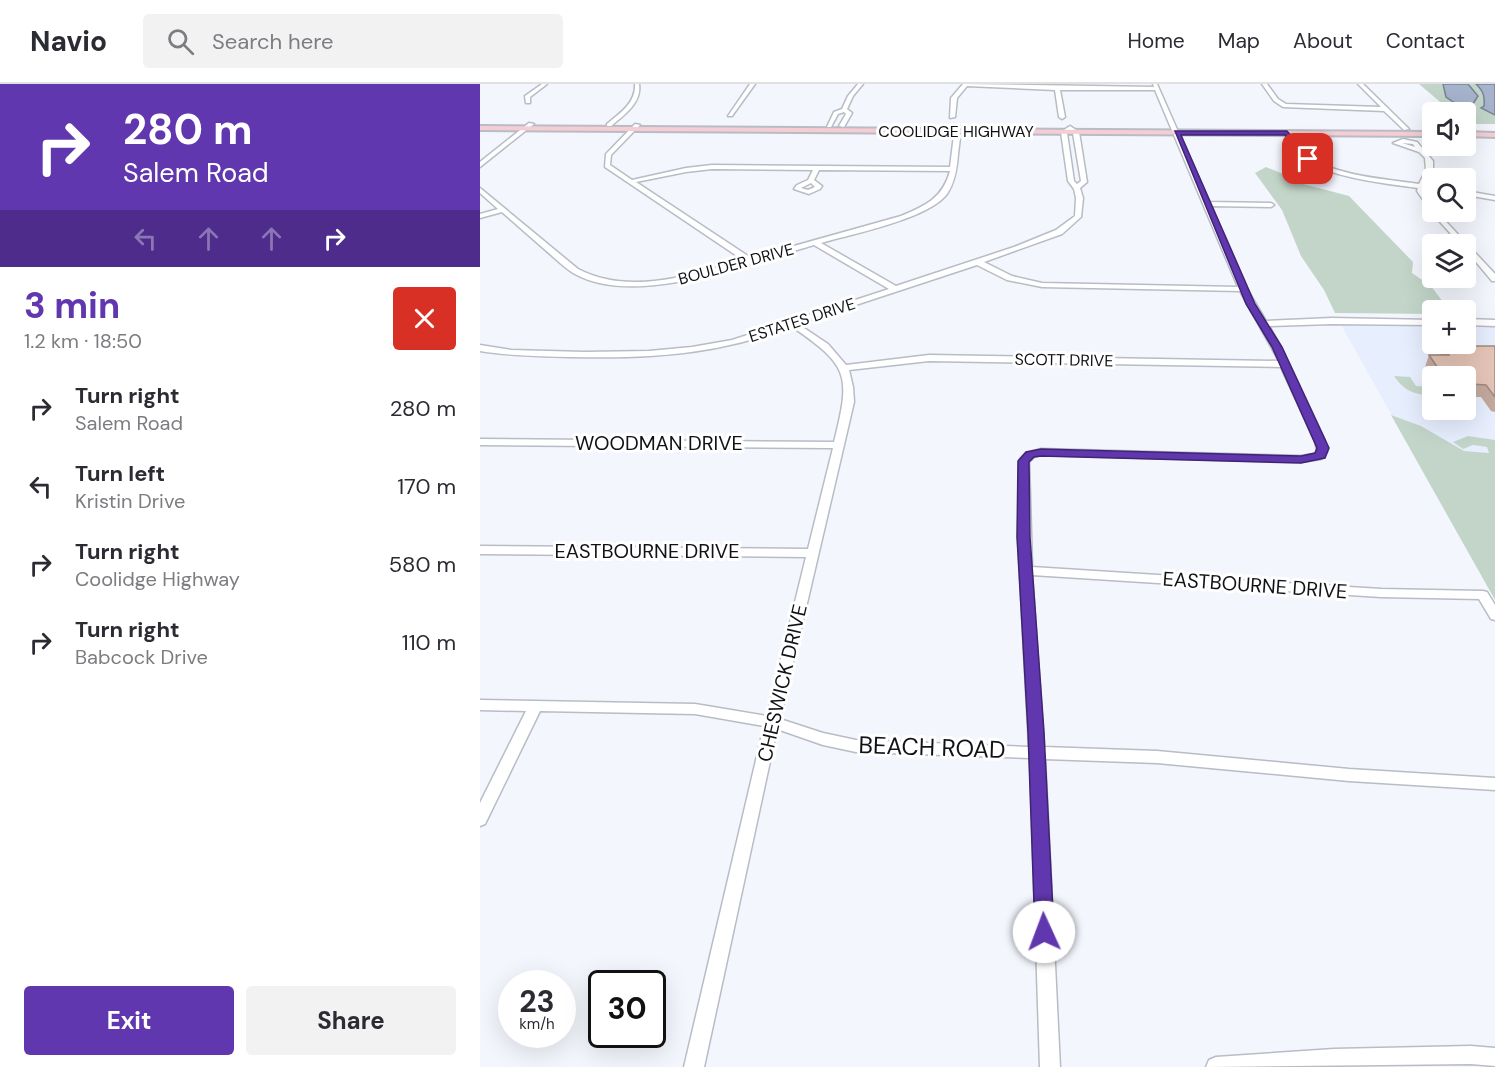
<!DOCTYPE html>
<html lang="en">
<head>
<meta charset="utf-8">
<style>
  body { margin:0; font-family:"DM Sans",sans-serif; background:#f2f2f3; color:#2b2b33; height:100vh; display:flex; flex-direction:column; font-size:22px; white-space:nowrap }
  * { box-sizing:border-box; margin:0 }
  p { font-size:20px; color:#7c7c81 }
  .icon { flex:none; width:33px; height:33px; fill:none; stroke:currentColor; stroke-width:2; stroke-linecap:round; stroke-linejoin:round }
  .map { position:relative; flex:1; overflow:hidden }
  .details { display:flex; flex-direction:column; background:#fff; width:480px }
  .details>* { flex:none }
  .top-card { background:#6137af; color:#fff; overflow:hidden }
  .controls { position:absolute; left:942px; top:18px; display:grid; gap:12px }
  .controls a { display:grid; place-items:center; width:54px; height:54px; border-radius:6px; background:#fff; box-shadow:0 6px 24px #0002; font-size:30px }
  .speed { position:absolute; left:18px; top:886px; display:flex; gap:12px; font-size:30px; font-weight:700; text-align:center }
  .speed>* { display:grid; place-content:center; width:78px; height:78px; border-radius:50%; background:#fff; box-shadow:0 6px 24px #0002; line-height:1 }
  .speed small { font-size:15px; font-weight:400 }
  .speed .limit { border:3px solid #111; border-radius:9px; background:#fff; color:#111 }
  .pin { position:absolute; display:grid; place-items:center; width:51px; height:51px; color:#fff; margin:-26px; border-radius:12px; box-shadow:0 3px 9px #0006 }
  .me { position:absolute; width:66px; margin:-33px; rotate:358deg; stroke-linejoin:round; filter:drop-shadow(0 0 4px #0008) }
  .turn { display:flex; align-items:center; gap:21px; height:126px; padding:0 24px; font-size:27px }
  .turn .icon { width:78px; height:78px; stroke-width:2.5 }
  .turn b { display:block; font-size:42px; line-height:51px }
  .lanes { display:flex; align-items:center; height:57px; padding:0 24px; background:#0003; justify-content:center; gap:30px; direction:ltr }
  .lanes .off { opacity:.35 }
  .round { display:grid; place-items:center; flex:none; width:63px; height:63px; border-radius:6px; background:#f2f2f3 }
  .overview { display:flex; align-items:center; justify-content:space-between; height:102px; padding:0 24px }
  h1 { font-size:36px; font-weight:700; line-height:45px; color:#6137af }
  .primary-button { display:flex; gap:12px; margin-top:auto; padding:12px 24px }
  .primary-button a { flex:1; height:69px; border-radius:6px; background:#6137af; color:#fff; font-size:24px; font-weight:700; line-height:69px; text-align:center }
  .primary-button a+a { background:#f2f2f3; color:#2b2b33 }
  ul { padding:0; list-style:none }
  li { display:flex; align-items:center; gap:18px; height:78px; padding:0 24px }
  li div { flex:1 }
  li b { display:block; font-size:22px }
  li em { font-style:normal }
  header { display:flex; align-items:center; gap:36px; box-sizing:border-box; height:84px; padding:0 30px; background:#fff; border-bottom:2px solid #e1e1e2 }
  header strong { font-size:28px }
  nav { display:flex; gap:33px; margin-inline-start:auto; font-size:21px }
  .search { width:420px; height:54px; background:#f2f2f3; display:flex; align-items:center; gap:15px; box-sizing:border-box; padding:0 21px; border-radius:6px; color:#7c7c81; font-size:22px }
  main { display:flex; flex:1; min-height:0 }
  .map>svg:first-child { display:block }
</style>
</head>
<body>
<header>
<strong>Navio</strong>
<div class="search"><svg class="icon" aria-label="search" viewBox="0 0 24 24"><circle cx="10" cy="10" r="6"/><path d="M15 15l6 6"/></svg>Search here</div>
<nav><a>Home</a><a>Map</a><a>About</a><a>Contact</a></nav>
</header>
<main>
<section class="details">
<div class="top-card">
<div class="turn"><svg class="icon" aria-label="right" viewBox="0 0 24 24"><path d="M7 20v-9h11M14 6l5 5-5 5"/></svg><div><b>280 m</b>Salem Road</div></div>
<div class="lanes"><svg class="icon off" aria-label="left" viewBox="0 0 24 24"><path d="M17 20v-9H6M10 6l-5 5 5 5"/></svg><svg class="icon off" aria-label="ahead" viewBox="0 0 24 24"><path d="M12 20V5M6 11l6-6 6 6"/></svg><svg class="icon off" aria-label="ahead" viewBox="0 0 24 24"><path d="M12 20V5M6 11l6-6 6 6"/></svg><svg class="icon" aria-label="right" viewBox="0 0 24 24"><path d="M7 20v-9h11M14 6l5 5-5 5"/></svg></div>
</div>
<div class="overview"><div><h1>3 min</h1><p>1.2 km · 18:50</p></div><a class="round" style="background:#d93025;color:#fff"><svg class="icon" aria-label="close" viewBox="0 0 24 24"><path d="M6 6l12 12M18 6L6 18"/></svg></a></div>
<ul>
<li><svg class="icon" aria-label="right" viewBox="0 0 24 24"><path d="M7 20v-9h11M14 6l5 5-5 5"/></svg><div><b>Turn right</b><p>Salem Road</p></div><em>280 m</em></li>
<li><svg class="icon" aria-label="left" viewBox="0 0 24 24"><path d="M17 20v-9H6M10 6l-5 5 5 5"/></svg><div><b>Turn left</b><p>Kristin Drive</p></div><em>170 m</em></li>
<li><svg class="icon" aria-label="right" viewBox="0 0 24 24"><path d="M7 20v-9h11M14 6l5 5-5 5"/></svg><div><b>Turn right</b><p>Coolidge Highway</p></div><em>580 m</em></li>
<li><svg class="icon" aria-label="right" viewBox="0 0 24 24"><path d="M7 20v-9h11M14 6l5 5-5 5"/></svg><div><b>Turn right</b><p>Babcock Drive</p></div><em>110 m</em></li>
</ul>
<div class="primary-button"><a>Exit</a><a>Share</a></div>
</section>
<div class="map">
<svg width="1015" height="983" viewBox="0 0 1015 983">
  <rect width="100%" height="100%" fill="#f3f6fd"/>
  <path fill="#e7eefe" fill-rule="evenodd" d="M 859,237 L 952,238 L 952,260 L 986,260 L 986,239 L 1015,239 L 1015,431 L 967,430 ZM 952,292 L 986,292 L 986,326 L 952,326 Z"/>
  <path fill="#c3d5c9" d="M 939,0 L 1015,0 L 1015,40 L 986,40 L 986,28 L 972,28 Z
    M 786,83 L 801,89 L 808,96 L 869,112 L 933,178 L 932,189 L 951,202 L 969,226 L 952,226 L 952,230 L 855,229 L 844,206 L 821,172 L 802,126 L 775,89 Z
    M 914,292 L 930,293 L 936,302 L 952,303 L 952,311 C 935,311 924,307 914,292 Z
    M 911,331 L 941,342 L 984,367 L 1009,369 L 1007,363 L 993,361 L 983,365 L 973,358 L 988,352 L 1015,356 L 1015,516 Z"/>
  <path fill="#a5b3cd" stroke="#788396" stroke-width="1.5" d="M 963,0 L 988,0 L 998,12 L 991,23 L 982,24 L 966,13 Z
    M 996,0 L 1015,0 L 1015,31 L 1001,24 L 1004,22 C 1005,11 1003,7 996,0 Z"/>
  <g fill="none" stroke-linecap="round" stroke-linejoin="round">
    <g stroke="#b8bcc5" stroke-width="3">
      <path id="street" d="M 62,0 L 67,0 L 50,13 L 50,19 L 46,19 L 45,12 Z
        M 155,0 L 159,0 C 162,19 144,31 131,42 L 127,42 L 127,40 C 140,29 156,19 155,0 Z
        M 270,0 L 275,0 L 252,32 L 248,32 Z
        M 378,0 L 383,0 L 373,12 L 367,25 L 372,29 L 364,43 L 359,42 L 366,30 L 364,28 L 358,30 L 351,43 L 347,43 L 354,28 L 362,25 L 368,12 Z
        M 483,0 L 674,3 L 673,0 L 677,0 L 729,118 L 791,119 L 794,121 L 791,123 L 731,122 L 767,205 L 786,237 L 852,234 L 952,236 L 952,241 L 852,240 L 789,242 L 801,263 L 845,357 L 847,368 L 841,375 L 821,378 L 561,371 L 554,373 L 549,378 L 552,483 L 901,505 L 1003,507 L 1007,508 L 1015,521 L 1015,536 L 1011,535 L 999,515 L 901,513 L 552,491 L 564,663 L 677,667 L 869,685 L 1015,694 L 1015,706 L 869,697 L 677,679 L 565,675 L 580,983 L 560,983 L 550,674 L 376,668 L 343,661 L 297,645 L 224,983 L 204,983 L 284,642 L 215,630 L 60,627 L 5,740 L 0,742 L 0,719 L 46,627 L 0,626 L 0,616 L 215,620 L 287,632 L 326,473 L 0,470 L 0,462 L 328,465 L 353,364 L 0,361 L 0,355 L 354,358 C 371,290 369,282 311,242 C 292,248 274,256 254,260 C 201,273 145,274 91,273 C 61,272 30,272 0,267 L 0,261 L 31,266 L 105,268 L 169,267 L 212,263 L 252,256 L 409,205 L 334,161 C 271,179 156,224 95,190 C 86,185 78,177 70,170 C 54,156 38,142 22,128 L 0,134 L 0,130 L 18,125 L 0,109 L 0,104 L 98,185 C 150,212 211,191 263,176 L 125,83 L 126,70 L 155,40 L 160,41 L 131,71 L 130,81 L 152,96 L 206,84 L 232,81 L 470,83 L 475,43 L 480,42 C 481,51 479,61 478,70 C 477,84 475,98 467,110 C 448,135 372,150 341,159 L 416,202 L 534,163 L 576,146 L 595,132 L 596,114 L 594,105 L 588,97 L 581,48 L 590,42 L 599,48 L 607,98 L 600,104 L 603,114 L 601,133 L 582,150 L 504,178 L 532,192 L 562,199 L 758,203 L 675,6 L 580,6 L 585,33 L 582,35 L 579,33 L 575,6 L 487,2 L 477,14 L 475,33 L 470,34 L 471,14 ZM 590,47 L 593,49 L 601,97 L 597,100 L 594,97 L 587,49 ZM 232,85 L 333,86 L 328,96 L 317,101 L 314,105 L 329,110 L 340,105 L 342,102 L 334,96 L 339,86 L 470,87 C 463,114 445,122 421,132 L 271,174 L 156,98 L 206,88 ZM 331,99 L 335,103 L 328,106 L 321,104 ZM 497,181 L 527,196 L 562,203 L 760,207 L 799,277 L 449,271 L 366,281 L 348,260 L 318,240 ZM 449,277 L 801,283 L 835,357 L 837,367 L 834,370 L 821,372 L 561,365 L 546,369 L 540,375 L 538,453 L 549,663 L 376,656 L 343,649 L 300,635 L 374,318 L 373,303 L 369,286 Z
        M 782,0 L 787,0 L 798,15 L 806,20 L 901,23 L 878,0 L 883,0 L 929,45 L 924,46 L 904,27 L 803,23 L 794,17 Z
        M 49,39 L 54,40 L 0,83 L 0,78 Z
        M 805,48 L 809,48 C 814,56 819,65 826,71 C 854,92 905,95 939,100 L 946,86 L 945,74 L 939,68 L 913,59 L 923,55 L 937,58 L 953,77 L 953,86 L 945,101 L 952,102 L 952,106 L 944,105 L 943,107 L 952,121 L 952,128 L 957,128 L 1015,190 L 1015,197 L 1012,197 L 986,166 L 986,160 L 980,160 L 952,129 L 937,107 L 938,104 C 900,98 815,93 805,48 ZM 922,59 L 933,60 L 935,63 Z
        M 986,107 L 1015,112 L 1015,116 L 986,111 Z
        M 986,235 L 1015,236 L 1015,242 L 986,241 Z
        M 991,962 L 1015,964 L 1015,982 L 991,980 L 726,983 L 729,976 L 736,973 L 854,965 Z"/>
    </g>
    <g stroke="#b8bcc5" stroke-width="4">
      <path id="secondary" d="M 0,42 L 952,48 L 952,52 L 0,46 Z
        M 986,48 L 1015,49 L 1015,53 L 986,52 Z"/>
    </g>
    <use href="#street" fill="#fff" fill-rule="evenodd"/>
    <use href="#secondary" fill="#f7cdd4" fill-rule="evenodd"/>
  </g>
  <path fill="#c4a99d" d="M 963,262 L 1015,262 L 1015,328 L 1011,327 L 1001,313 L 986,313 L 986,292 L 952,292 L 952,294 L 945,283 L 949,271 L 960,271 Z"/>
  <path fill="#e4c4b6" stroke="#a0897f" stroke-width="1.5" d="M 963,262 L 1015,262 L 1015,313 L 1006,301 L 990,300 L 986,294 L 986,292 L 983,291 L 962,290 L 949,271 L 969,271 Z"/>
  <path fill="#6137af" stroke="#3f2472" stroke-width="1.5" d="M 695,47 L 807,47 L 831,75 L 825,76 L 805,51 L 701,51 L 775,220 L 802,263 L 849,364 L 845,374 L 821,379 L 561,372 L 554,373 L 549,378 L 550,453 L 564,648 L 574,848 L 571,854 L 564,857 L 558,854 L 555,848 L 548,648 L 537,453 L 538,377 L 546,368 L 561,365 L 821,372 L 835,369 L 837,364 L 792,263 L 766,220 Z"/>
  <g text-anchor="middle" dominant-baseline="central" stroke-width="6" stroke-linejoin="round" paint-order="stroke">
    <g font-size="16" fill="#101215" stroke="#fff">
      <text x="476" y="47">COOLIDGE HIGHWAY</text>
      <text transform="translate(256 180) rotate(-15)">BOULDER DRIVE</text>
      <text transform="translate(322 236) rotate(-18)">ESTATES DRIVE</text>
      <text transform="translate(584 276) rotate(1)">SCOTT DRIVE</text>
    </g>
    <g font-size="20" fill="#101215" stroke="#fff">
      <text x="179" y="359">WOODMAN DRIVE</text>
      <text x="167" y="467">EASTBOURNE DRIVE</text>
      <text transform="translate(775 501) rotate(4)">EASTBOURNE DRIVE</text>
      <text transform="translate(302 599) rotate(-77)">CHESWICK DRIVE</text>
    </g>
    <g font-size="24" fill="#101215" stroke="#fff">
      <text transform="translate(452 663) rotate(2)">BEACH ROAD</text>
    </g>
  </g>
</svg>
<div class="controls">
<a><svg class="icon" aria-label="sound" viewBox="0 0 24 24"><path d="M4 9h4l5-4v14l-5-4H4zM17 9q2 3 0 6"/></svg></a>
<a><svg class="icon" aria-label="search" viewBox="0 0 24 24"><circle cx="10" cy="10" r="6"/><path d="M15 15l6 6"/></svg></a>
<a><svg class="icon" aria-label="layers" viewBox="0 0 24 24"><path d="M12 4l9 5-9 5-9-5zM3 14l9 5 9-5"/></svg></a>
<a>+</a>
<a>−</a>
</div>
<div class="speed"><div>23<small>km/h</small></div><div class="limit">30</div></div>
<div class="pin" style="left:828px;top:75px;background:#d93025"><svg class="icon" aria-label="arrive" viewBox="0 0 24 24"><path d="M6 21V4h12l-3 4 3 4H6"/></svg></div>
<svg class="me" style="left:564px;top:848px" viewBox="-20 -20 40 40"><circle r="19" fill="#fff"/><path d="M0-13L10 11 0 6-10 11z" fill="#6137af"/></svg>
</div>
</main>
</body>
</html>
